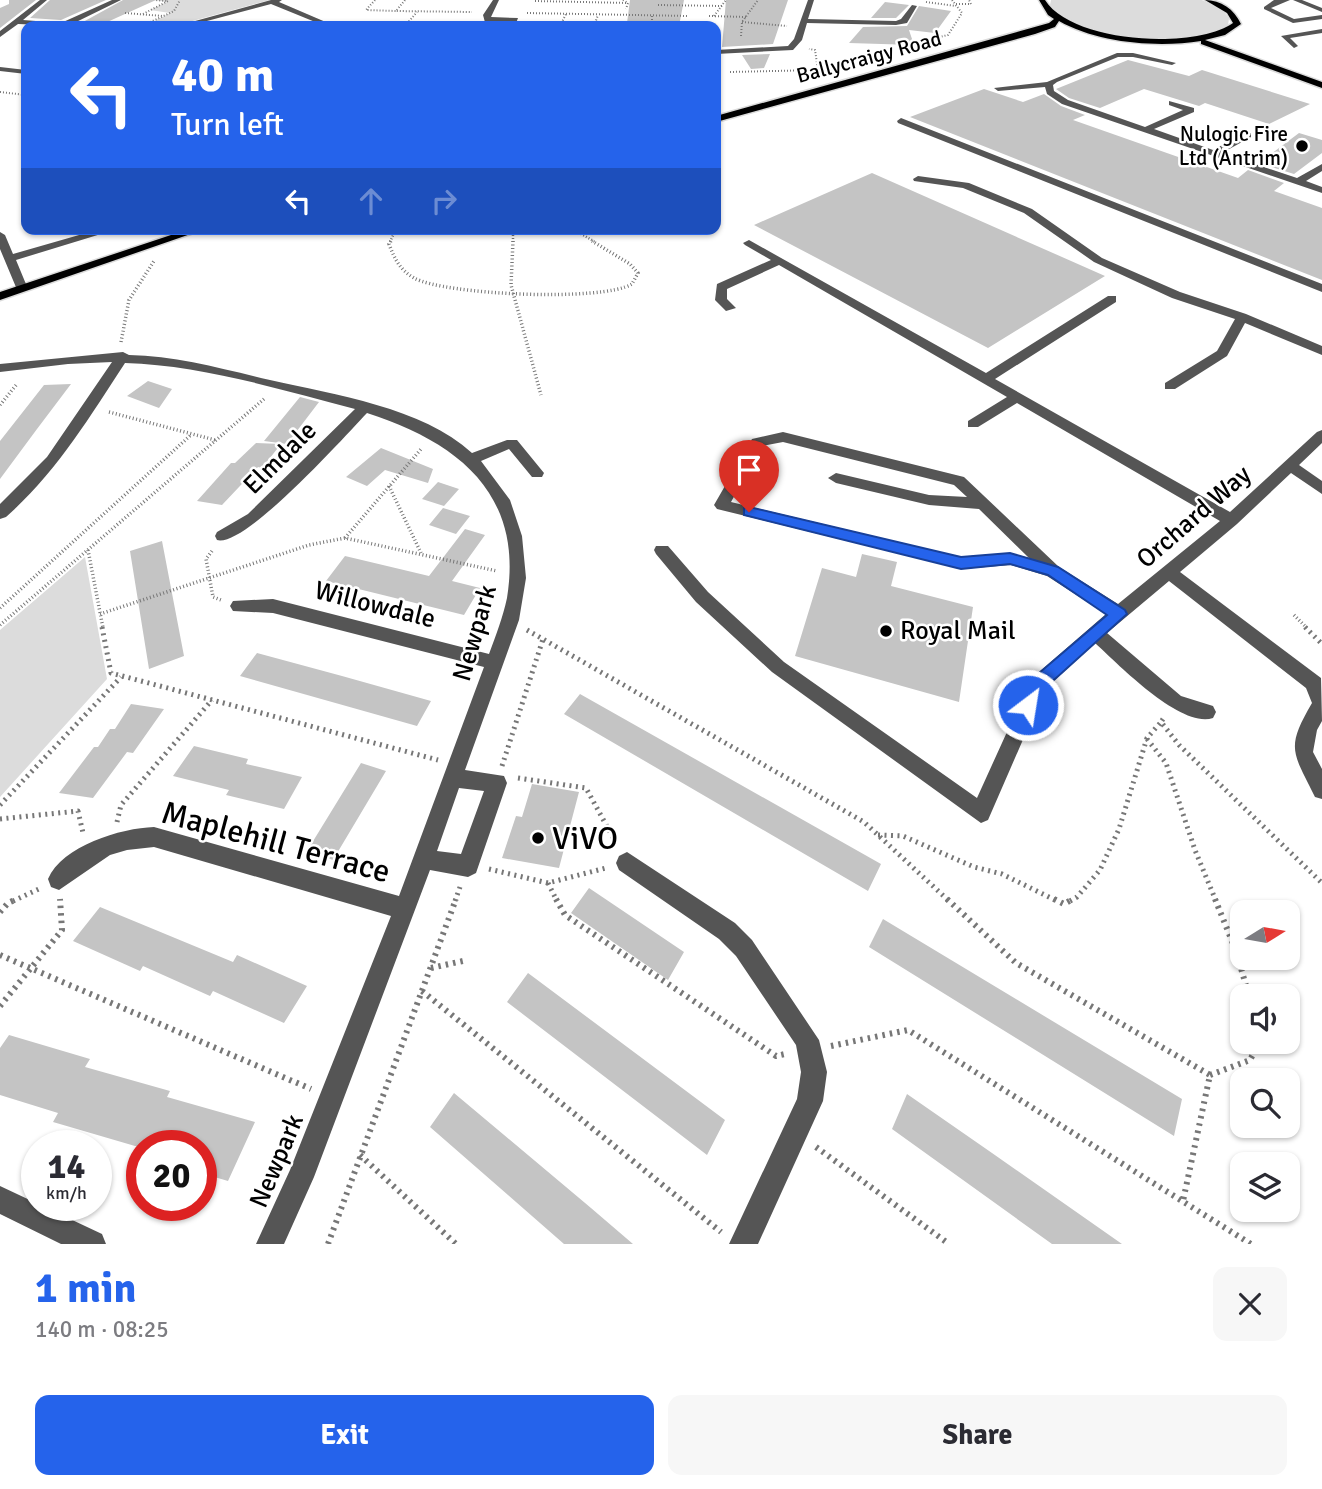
<!DOCTYPE html>
<html lang="en">
<head>
<meta charset="utf-8">
<style>
  body { margin:0; font-family:Signika,sans-serif; background:#f7f7f7; color:#2b2b33; height:100vh; display:flex; flex-direction:column; font-size:26px; white-space:nowrap }
  * { box-sizing:border-box; margin:0 }
  p { font-size:23px; color:#7c7c81 }
  .icon { flex:none; width:38px; height:38px; fill:none; stroke:currentColor; stroke-width:2; stroke-linecap:round; stroke-linejoin:round }
  .map { position:relative; height:1244px; overflow:hidden }
  .side { display:flex; flex-direction:column; background:#fff; flex:1 }
  .side>* { flex:none }
  .top-card { position:absolute; left:21px; top:21px; width:700px; height:214px; border-radius:14px; box-shadow:0 2px 5px #0004; background:#2563eb; color:#fff; overflow:hidden }
  .needle { width:46px; rotate:79deg }
  .controls { position:absolute; left:1230px; top:900px; display:grid; gap:14px }
  .controls a { display:grid; place-items:center; width:70px; height:70px; border-radius:14px; background:#fff; box-shadow:0 2px 5px #0004; font-size:35px }
  .speed { position:absolute; left:21px; top:1130px; display:flex; gap:14px; font-size:35px; font-weight:700; text-align:center }
  .speed>* { display:grid; place-content:center; width:91px; height:91px; border-radius:50%; background:#fff; box-shadow:0 2px 5px #0004; line-height:1 }
  .speed small { font-size:18px; font-weight:400 }
  .speed .limit { border:10px solid #d22; background:#fff; color:#111 }
  .pin { position:absolute; display:grid; place-items:center; width:60px; height:60px; color:#fff; margin:-72px -30px; border-radius:50% 50% 50% 0; rotate:-45deg; box-shadow:0 0 7px #0007 }
  .pin .icon { rotate:45deg }
  .me { position:absolute; width:77px; margin:-38px; rotate:31deg; stroke-linejoin:round; filter:drop-shadow(0 0 5px #0008) }
  .turn { display:flex; align-items:center; gap:24px; height:147px; padding:0 35px; font-size:32px }
  .turn .icon { width:91px; height:91px; stroke-width:2.5 }
  .turn b { display:block; font-size:49px; line-height:60px }
  .lanes { display:flex; align-items:center; height:66px; padding:0 35px; background:#0003; justify-content:center; gap:35px; direction:ltr }
  .lanes .off { opacity:.35 }
  .round { display:grid; place-items:center; flex:none; width:74px; height:74px; border-radius:14px; background:#f7f7f7 }
  .overview { display:flex; align-items:center; justify-content:space-between; height:119px; padding:0 35px }
  h1 { font-size:42px; font-weight:700; line-height:52px; color:#2563eb }
  .button { display:flex; gap:14px; margin-top:auto; padding:14px 35px }
  .button a { flex:1; height:80px; border-radius:14px; background:#2563eb; color:#fff; font-size:28px; font-weight:700; line-height:80px; text-align:center }
  .button a+a { background:#f7f7f7; color:#2b2b33 }
  .map>svg:first-child { display:block }
</style>
</head>
<body>
<div class="map">
<svg width="1322" height="1244" viewBox="0 0 1322 1244">
  <rect width="100%" height="100%" fill="#fff"/>
  <path fill="#dcdcdc" d="M 155,0 L 270,0 L 174,26 L 145,26 L 170,13 L 150,10 L 167,2 Z
    M 1051,0 L 1202,0 L 1222,10 L 1229,18 L 1228,26 C 1189,50 1081,40 1050,5 Z
    M 85,557 L 107,679 L 0,797 L 0,630 Z"/>
  <path fill="#c4c4c4" d="M 9,0 L 36,0 L 0,28 L 0,8 L 9,4 Z
    M 50,0 L 106,0 L 61,20 L 30,18 Z
    M 123,0 L 156,0 L 105,23 L 83,22 Z
    M 630,0 L 684,0 L 679,26 L 632,26 L 633,23 L 627,23 Z
    M 726,0 L 788,0 L 773,44 L 722,47 Z
    M 885,2 L 909,5 L 896,18 L 871,18 Z
    M 919,6 L 951,11 L 935,33 L 909,30 L 914,45 L 849,43 L 863,27 L 907,26 Z
    M 770,54 L 764,68 L 751,69 L 742,55 Z
    M 1128,60 L 1189,76 L 1202,70 L 1310,104 L 1269,124 L 1205,103 L 1199,106 L 1144,89 L 1100,108 L 1069,98 L 1056,89 Z
    M 984,89 L 1023,102 L 1044,94 L 1061,106 L 1085,115 L 1073,120 L 1238,178 L 1248,170 L 1284,183 L 1274,191 L 1322,208 L 1322,280 L 910,117 Z
    M 1299,133 L 1322,140 L 1322,153 L 1294,174 L 1259,163 Z
    M 872,173 L 1105,276 L 988,348 L 754,225 Z
    M 148,381 L 172,389 L 159,408 L 127,396 Z
    M 71,384 L 37,429 L 0,479 L 0,441 L 44,385 Z
    M 300,397 L 319,402 L 287,444 L 264,441 Z
    M 256,443 L 281,444 L 262,468 L 258,467 L 222,505 L 197,501 L 231,463 L 235,463 Z
    M 381,448 L 433,469 L 428,483 L 385,470 L 367,486 L 346,477 Z
    M 438,482 L 459,489 L 444,506 L 422,499 Z
    M 443,508 L 470,516 L 456,534 L 429,525 Z
    M 465,529 L 485,535 L 452,581 L 480,588 L 464,615 L 326,581 L 345,556 L 429,576 Z
    M 162,541 L 184,656 L 149,669 L 130,551 Z
    M 862,554 L 897,562 L 891,586 L 973,607 L 959,702 L 795,656 L 822,568 L 856,577 Z
    M 257,653 L 342,676 L 431,701 L 417,726 L 240,676 Z
    M 580,694 L 881,864 L 868,891 L 564,714 Z
    M 131,704 L 164,709 L 133,753 L 127,752 L 93,798 L 59,793 L 94,747 L 98,747 L 110,729 L 115,729 Z
    M 194,746 L 248,759 L 246,764 L 302,777 L 284,809 L 226,795 L 229,790 L 173,776 Z
    M 361,763 L 386,771 L 333,860 L 307,851 Z
    M 532,784 L 579,792 L 559,868 L 502,858 L 516,816 L 522,817 Z
    M 589,888 L 684,952 L 668,980 L 571,913 Z
    M 100,907 L 233,962 L 237,955 L 307,986 L 284,1023 L 213,991 L 210,996 L 143,966 L 140,971 L 73,941 Z
    M 883,919 L 1182,1099 L 1174,1136 L 869,947 Z
    M 528,973 L 725,1120 L 707,1155 L 507,1002 Z
    M 9,1035 L 90,1059 L 85,1067 L 170,1091 L 167,1097 L 255,1122 L 228,1181 L 201,1173 L 201,1146 L 135,1146 L 53,1122 L 58,1113 L 0,1095 L 0,1048 Z
    M 454,1093 L 591,1208 L 633,1244 L 564,1244 L 430,1127 Z
    M 907,1094 L 992,1153 L 1122,1244 L 1052,1244 L 892,1129 Z"/>
  <g fill="none" stroke-linecap="round" stroke-linejoin="round">
    <g stroke="#dbdbdb" stroke-width="3">
      <path id="major" d="M 1039,0 L 1045,0 C 1072,43 1194,50 1233,23 L 1227,13 L 1205,0 C 1221,0 1234,9 1241,24 L 1225,35 L 1205,40 L 1322,82 L 1322,88 L 1201,44 L 1201,41 C 1157,48 1098,43 1059,21 L 1055,27 L 1035,34 L 716,122 L 716,116 L 1049,23 L 1054,19 L 1048,15 Z
        M 189,229 L 205,229 L 0,300 L 0,292 Z"/>
    </g>
    <path stroke="#777" stroke-width="2" stroke-dasharray="1 2" stroke-linecap="butt" d="M 375,0 L 366,10 L 396,11
      M 405,0 L 396,11 L 472,12
      M 623,0 L 628,3 L 626,9
      M 535,1 L 628,3
      M 926,2 L 956,6
      M 956,4 L 971,4 L 969,0
      M 658,5 L 722,6
      M 125,13 L 163,16
      M 527,13 L 689,16
      M 143,14 L 168,1 L 155,0
      M 652,16 L 652,26
      M 709,16 L 746,17
      M 714,16 L 726,0
      M 742,22 L 787,26
      M 142,26 L 174,11 L 180,0
      M 405,26 L 417,12
      M 560,26 L 566,14
      M 594,26 L 598,15
      M 741,36 L 742,22 L 758,0
      M 927,40 L 948,35 L 962,13 L 952,0
      M 730,72 L 818,70 L 815,50 L 809,49
      M 0,92 L 26,95"/>
    <path stroke="#777" stroke-width="2.5" stroke-dasharray="1 2" stroke-linecap="butt" d="M 573,229 L 595,242
      M 390,242 L 396,229
      M 513,242 L 513,229"/>
    <path stroke="#777" stroke-width="3.5" stroke-dasharray="1 2.5" stroke-linecap="butt" d="M 391,241 L 389,244 C 394,258 400,270 414,278 C 445,295 603,302 632,284 L 638,273 L 630,264 L 592,241
      M 513,241 L 511,285 L 541,395
      M 121,342 L 129,300 L 154,261
      M 0,405 L 17,384
      M 109,412 L 215,440
      M 389,486 L 421,553
      M 345,538 L 422,448
      M 88,550 L 103,628
      M 212,551 L 206,559 L 213,597 L 221,600
      M 0,608 L 192,434
      M 100,614 L 309,545 L 345,538 L 497,571
      M 1294,615 L 1307,628
      M 0,625 L 264,399"/>
    <path stroke="#777" stroke-width="5" stroke-dasharray="2 4.5" stroke-linecap="butt" d="M 102,627 L 111,673 L 438,760
      M 1305,627 L 1322,644
      M 527,630 L 864,822 L 949,901
      M 1163,719 L 1161,722 L 1179,745 L 1322,883
      M 1147,739 L 1166,763 L 1195,850 L 1216,901
      M 502,766 L 543,639
      M 518,778 L 586,788 L 616,843
      M 0,805 L 121,677
      M 0,819 L 78,811 L 83,833
      M 117,822 L 121,805 L 212,700
      M 878,835 L 903,836 L 974,867 L 1002,874 L 1057,901
      M 489,869 L 548,883 L 606,868
      M 548,883 L 557,901
      M 13,901 L 41,888
      M 455,901 L 460,887
      M 1070,901 L 1077,897 L 1100,870 L 1119,829 L 1147,738 L 1161,722"/>
    <path stroke="#777" stroke-width="6" stroke-dasharray="2.5 5" stroke-linecap="butt" d="M 556,899 L 565,915 L 776,1056 L 785,1054
      M 947,899 L 1016,963 L 1210,1075 L 1183,1201
      M 1054,899 L 1064,904 L 1073,899
      M 1215,899 L 1236,951 L 1249,996
      M 0,912 L 8,903 L 17,899
      M 0,955 L 311,1089
      M 431,968 L 463,961
      M 422,991 L 721,1232
      M 0,1006 L 62,930 L 60,899
      M 831,1046 L 908,1030 L 1251,1244
      M 1210,1075 L 1250,1060 L 1260,1041
      M 816,1147 L 949,1244
      M 360,1155 L 456,1244
      M 328,1244 L 456,899"/>
    <path fill="#555" fill-rule="evenodd" d="M 40,0 L 47,0 L 23,20 L 61,23 L 112,0 L 121,0 L 68,26 L 18,24 L 0,37 L 0,31 Z
      M 271,0 L 282,0 L 279,2 L 335,26 L 325,26 L 271,4 L 188,26 L 177,26 Z
      M 493,0 L 499,0 L 491,17 L 518,18 L 515,26 L 509,26 L 510,22 L 492,21 L 492,26 L 486,26 L 483,15 Z
      M 808,0 L 814,0 L 808,19 L 896,21 L 901,19 L 912,5 L 917,6 L 907,23 L 896,25 L 807,23 L 802,40 L 793,50 L 716,54 L 716,50 L 788,46 L 794,39 Z
      M 1274,0 L 1290,0 L 1271,8 L 1294,19 L 1322,15 L 1322,19 L 1293,23 L 1264,9 L 1264,7 Z
      M 1293,0 L 1302,0 L 1322,8 L 1322,12 Z
      M 698,23 L 701,23 L 701,26 L 695,26 Z
      M 1322,29 L 1322,33 L 1290,38 L 1298,46 L 1294,48 L 1281,36 Z
      M 1117,53 L 1133,53 L 1176,63 L 1172,65 L 1133,57 L 1118,57 L 1057,82 L 1053,85 L 1054,91 L 1068,100 L 1145,127 L 1183,110 L 1169,105 L 1169,101 L 1194,108 L 1194,112 L 1154,129 L 1213,150 L 1245,133 L 1251,133 L 1251,137 L 1222,153 L 1297,178 L 1322,164 L 1322,171 L 1306,181 L 1322,187 L 1322,193 L 1062,104 L 1047,94 L 1045,87 L 998,91 L 994,88 L 1047,82 Z
      M 0,67 L 26,70 L 26,74 L 0,71 Z
      M 901,118 L 1322,284 L 1322,292 L 898,123 L 897,121 Z
      M 918,176 L 969,183 L 1032,209 L 1102,258 L 1180,292 L 1246,314 L 1322,346 L 1322,355 L 1245,323 L 1227,356 L 1175,389 L 1165,389 L 1165,383 L 1217,351 L 1235,319 L 1172,298 L 1094,262 L 1024,213 L 963,188 L 914,181 L 913,179 Z
      M 100,229 L 114,230 L 16,260 L 28,289 L 18,292 L 0,249 L 0,232 L 5,235 L 13,254 Z
      M 749,240 L 986,373 L 1108,296 L 1116,296 L 1116,302 L 995,379 L 1230,512 L 1317,432 L 1322,430 L 1322,443 L 1299,465 L 1322,481 L 1322,494 L 1291,473 L 1237,524 L 1180,572 L 1321,678 L 1322,721 L 1317,730 L 1313,752 L 1322,769 L 1322,799 L 1315,797 C 1293,752 1285,749 1312,703 L 1306,688 L 1169,581 L 1107,633 L 1181,696 L 1213,706 L 1216,712 L 1213,718 C 1181,729 1118,664 1095,643 L 1045,689 L 988,820 L 981,823 L 772,672 L 696,602 L 656,554 L 654,550 L 656,546 L 668,546 L 708,592 L 784,662 L 977,798 L 1031,679 L 1106,614 L 1047,576 L 1011,565 L 961,569 L 717,509 L 714,505 L 752,439 L 783,432 L 964,477 L 1059,567 L 1118,604 L 1220,521 L 1017,403 L 978,427 L 968,427 L 968,421 L 1007,397 L 779,265 L 727,289 L 727,299 L 736,308 L 726,311 L 715,300 L 717,284 L 771,260 L 745,245 L 743,243 ZM 783,442 L 954,485 L 967,497 L 929,495 L 836,473 L 828,478 L 836,483 L 929,505 L 979,509 L 1029,558 L 1011,553 L 961,557 L 731,502 L 762,446 Z
      M 123,352 L 129,355 C 177,356 223,369 270,380 C 335,395 422,407 472,453 L 507,440 L 517,440 L 544,473 L 542,477 L 532,477 L 509,449 L 481,461 L 510,500 L 522,536 L 526,578 L 519,620 L 465,770 L 504,776 L 507,783 L 476,873 L 468,877 L 430,870 L 314,1177 L 284,1244 L 256,1244 L 290,1170 L 391,916 L 154,847 L 127,850 L 110,855 L 59,890 L 51,887 L 48,879 C 62,846 121,828 154,827 L 399,896 L 484,667 L 273,613 L 233,611 L 230,606 L 233,601 L 273,599 L 489,654 C 496,635 503,617 507,598 C 524,493 457,442 367,413 C 345,436 245,548 217,540 L 215,536 L 217,532 L 248,514 L 355,409 C 282,390 201,365 125,363 C 89,418 56,473 6,517 L 0,519 L 0,504 L 47,457 L 112,362 L 68,364 L 0,372 L 0,364 ZM 459,788 L 484,791 L 461,854 L 437,851 Z
      M 627,852 L 735,923 L 752,940 L 819,1040 L 827,1072 L 823,1101 L 758,1244 L 729,1244 L 797,1099 L 801,1072 L 796,1045 L 736,956 L 719,939 L 619,870 L 616,863 L 619,856 Z
      M 0,1186 L 102,1234 L 106,1244 L 61,1244 L 0,1214 Z"/>
    <use href="#major" fill="#000" fill-rule="evenodd"/>
  </g>
  <path fill="#2563eb" stroke="#184099" stroke-width="2" d="M 749,507 L 961,557 L 1010,553 L 1058,567 L 1125,610 L 1127,614 L 1045,688 L 1035,710 L 1028,712 L 1022,710 L 1020,705 L 1032,679 L 1107,615 L 1048,575 L 1010,564 L 961,569 L 744,515 L 744,508 Z"/>
  <g fill="#000" stroke="#fff" stroke-width="2.5">
    <circle cx="1302" cy="146" r="7"/>
    <circle cx="886" cy="631" r="7"/>
    <circle cx="538" cy="838" r="7"/>
  </g>
  <g text-anchor="middle" dominant-baseline="central" stroke-width="5" stroke-linejoin="round" paint-order="stroke">
    <g font-size="21" fill="#000" stroke="#fff">
      <text transform="translate(869 57) rotate(-15)">Ballycraigy Road</text>
    </g>
    <g font-size="21" fill="#000" stroke="#fff" text-anchor="end">
      <text x="1288" y="134">Nulogic Fire<tspan x="1288" dy="24">Ltd (Antrim)</tspan></text>
    </g>
    <g font-size="26" fill="#000" stroke="#fff">
      <text transform="translate(280 458) rotate(-45)">Elmdale</text>
      <text transform="translate(1194 517) rotate(-41)">Orchard Way</text>
      <text transform="translate(375 605) rotate(14)">Willowdale</text>
      <text transform="translate(475 633) rotate(-74)">Newpark</text>
      <text transform="translate(277 1161) rotate(-67)">Newpark</text>
    </g>
    <g font-size="26" fill="#000" stroke="#fff" text-anchor="start">
      <text x="900" y="631">Royal Mail</text>
    </g>
    <g font-size="32" fill="#000" stroke="#fff" text-anchor="start">
      <text x="552" y="838">ViVO</text>
    </g>
    <g font-size="32" fill="#000" stroke="#fff">
      <text transform="translate(276 842) rotate(15)">Maplehill Terrace</text>
    </g>
  </g>
</svg>
<div class="controls">
<a><svg class="needle" viewBox="-14 -14 28 28"><path d="M0-13l5 13h-10z" fill="#e53935"/><path d="M0 13l5-13h-10z" fill="#7c7c81"/></svg></a>
<a><svg class="icon" aria-label="sound" viewBox="0 0 24 24"><path d="M4 9h4l5-4v14l-5-4H4zM17 9q2 3 0 6"/></svg></a>
<a><svg class="icon" aria-label="search" viewBox="0 0 24 24"><circle cx="10" cy="10" r="6"/><path d="M15 15l6 6"/></svg></a>
<a><svg class="icon" aria-label="layers" viewBox="0 0 24 24"><path d="M12 4l9 5-9 5-9-5zM3 14l9 5 9-5"/></svg></a>
</div>
<div class="speed"><div>14<small>km/h</small></div><div class="limit">20</div></div>
<div class="pin" style="left:749px;top:512px;background:#d93025"><svg class="icon" aria-label="arrive" viewBox="0 0 24 24"><path d="M6 21V4h12l-3 4 3 4H6"/></svg></div>
<svg class="me" style="left:1028px;top:705px" viewBox="-20 -20 40 40"><circle r="17" fill="#2563eb" stroke="#fff" stroke-width="3"/><path d="M0-11L8 9 0 5-8 9z" fill="#fff"/></svg>
<div class="top-card">
<div class="turn"><svg class="icon" aria-label="left" viewBox="0 0 24 24"><path d="M17 20v-9H6M10 6l-5 5 5 5"/></svg><div><b>40 m</b>Turn left</div></div>
<div class="lanes"><svg class="icon" aria-label="left" viewBox="0 0 24 24"><path d="M17 20v-9H6M10 6l-5 5 5 5"/></svg><svg class="icon off" aria-label="ahead" viewBox="0 0 24 24"><path d="M12 20V5M6 11l6-6 6 6"/></svg><svg class="icon off" aria-label="right" viewBox="0 0 24 24"><path d="M7 20v-9h11M14 6l5 5-5 5"/></svg></div>
</div>
</div>
<section class="side">
<div class="overview"><div><h1>1 min</h1><p>140 m · 08:25</p></div><a class="round"><svg class="icon" aria-label="close" viewBox="0 0 24 24"><path d="M6 6l12 12M18 6L6 18"/></svg></a></div>
<div class="button"><a>Exit</a><a>Share</a></div>
</section>
</body>
</html>
